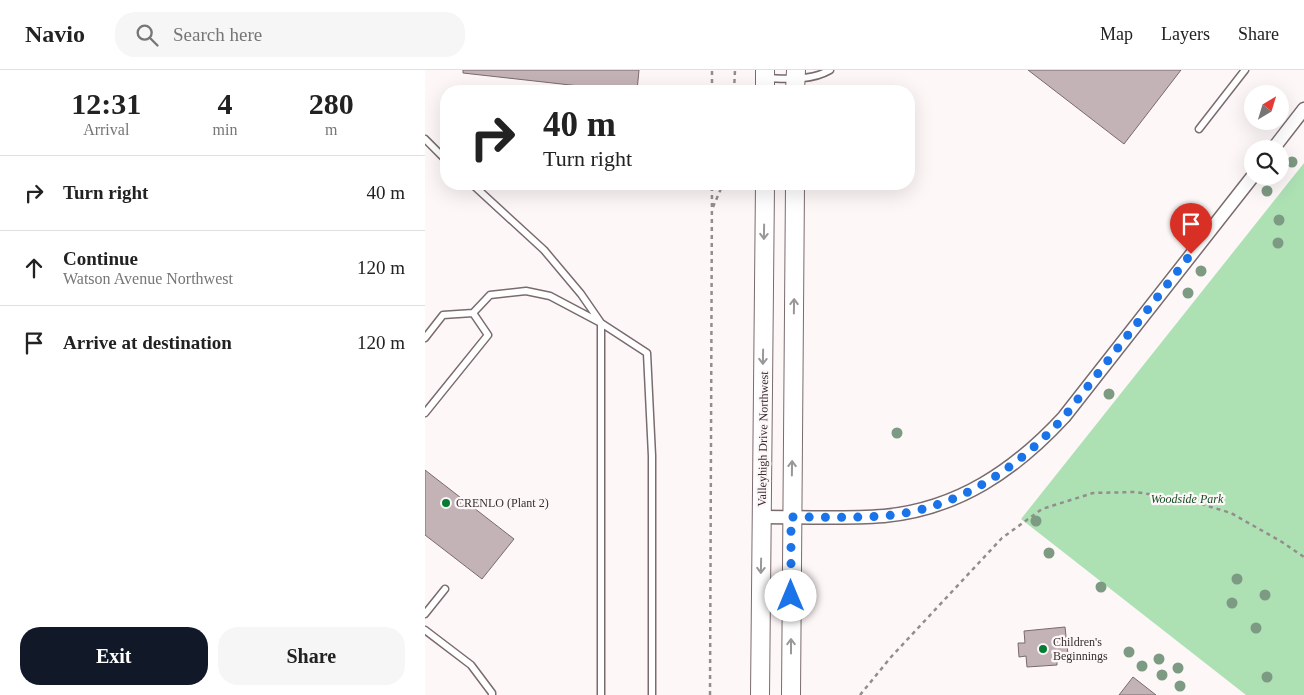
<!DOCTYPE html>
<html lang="en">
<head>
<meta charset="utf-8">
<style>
  body { margin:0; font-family:Georgia,serif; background:#f6f6f6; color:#222; height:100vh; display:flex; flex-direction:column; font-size:19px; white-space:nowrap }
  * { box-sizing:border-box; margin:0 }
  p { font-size:16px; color:#767676 }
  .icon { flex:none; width:28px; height:28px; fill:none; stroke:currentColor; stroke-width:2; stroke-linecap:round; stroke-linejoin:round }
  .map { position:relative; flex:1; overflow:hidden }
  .drawer { display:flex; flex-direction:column; background:#fff; width:425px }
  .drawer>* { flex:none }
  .banner { position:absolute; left:15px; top:15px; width:475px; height:105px; border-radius:20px; box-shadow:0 5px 20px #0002; background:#fff; color:#222; overflow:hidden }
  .needle { width:32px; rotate:38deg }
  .fabs { position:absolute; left:819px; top:15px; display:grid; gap:10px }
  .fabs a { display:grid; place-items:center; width:45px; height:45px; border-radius:50%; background:#fff; box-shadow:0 5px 20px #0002; font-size:25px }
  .pin { position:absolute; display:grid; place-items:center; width:42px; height:42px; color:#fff; margin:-51px -21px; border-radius:50% 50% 50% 0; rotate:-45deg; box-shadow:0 0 5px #0007 }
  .pin .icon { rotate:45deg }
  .me { position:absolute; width:55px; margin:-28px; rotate:0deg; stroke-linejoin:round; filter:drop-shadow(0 0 4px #0008) }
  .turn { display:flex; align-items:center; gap:18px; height:105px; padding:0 20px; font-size:22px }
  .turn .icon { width:65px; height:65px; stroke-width:2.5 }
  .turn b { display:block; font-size:35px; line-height:42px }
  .eta { display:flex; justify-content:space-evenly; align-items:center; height:85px; text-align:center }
  .eta b { font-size:30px; font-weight:800; line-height:35px }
  .cta { display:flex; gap:10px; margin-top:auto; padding:10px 20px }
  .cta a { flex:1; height:58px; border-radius:20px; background:#111827; color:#fff; font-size:20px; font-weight:800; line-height:58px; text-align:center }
  .cta a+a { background:#f6f6f6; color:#222 }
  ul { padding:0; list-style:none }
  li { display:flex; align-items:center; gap:15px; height:75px; padding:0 20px; border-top:1px solid #e0e0e0 }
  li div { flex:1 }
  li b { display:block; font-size:19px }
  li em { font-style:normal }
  header { display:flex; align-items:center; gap:30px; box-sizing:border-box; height:70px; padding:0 25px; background:#fff; border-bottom:1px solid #e0e0e0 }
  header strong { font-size:24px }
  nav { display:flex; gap:28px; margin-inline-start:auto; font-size:18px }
  .search { width:350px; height:45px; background:#f6f6f6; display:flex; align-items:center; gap:12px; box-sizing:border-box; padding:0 18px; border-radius:20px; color:#767676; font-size:19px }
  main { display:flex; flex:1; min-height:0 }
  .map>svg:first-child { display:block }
</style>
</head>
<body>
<header>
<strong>Navio</strong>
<div class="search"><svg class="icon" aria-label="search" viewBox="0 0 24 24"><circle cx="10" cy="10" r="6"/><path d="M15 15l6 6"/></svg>Search here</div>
<nav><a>Map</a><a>Layers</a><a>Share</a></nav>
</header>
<main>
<section class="drawer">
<div class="eta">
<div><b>12:31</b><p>Arrival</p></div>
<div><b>4</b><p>min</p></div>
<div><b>280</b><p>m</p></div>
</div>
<ul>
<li><svg class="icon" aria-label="right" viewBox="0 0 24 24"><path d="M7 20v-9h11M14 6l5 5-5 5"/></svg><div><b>Turn right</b></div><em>40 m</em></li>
<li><svg class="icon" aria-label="ahead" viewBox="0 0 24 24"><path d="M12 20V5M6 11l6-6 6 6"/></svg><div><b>Continue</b><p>Watson Avenue Northwest</p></div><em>120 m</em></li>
<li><svg class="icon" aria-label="arrive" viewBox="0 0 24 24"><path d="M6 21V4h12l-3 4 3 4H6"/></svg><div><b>Arrive at destination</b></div><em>120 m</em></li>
</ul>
<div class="cta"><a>Exit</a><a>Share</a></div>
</section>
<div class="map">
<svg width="879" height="625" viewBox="0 0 879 625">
  <rect width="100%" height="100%" fill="#fef7f8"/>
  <path fill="#ade1b4" d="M 879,93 L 879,625 L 821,625 L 596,449 Z"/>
  <path fill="#c4b3b6" stroke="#796a6c" d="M 38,0 L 214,0 L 212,21 L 199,21 L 38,3 Z
    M 603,0 L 756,0 L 699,74 Z
    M 0,400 L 89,469 L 57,509 L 0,465 Z
    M 640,557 L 643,584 L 632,585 L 632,595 L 602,597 L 601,586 L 594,587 L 593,573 L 600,573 L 599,561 Z
    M 708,607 L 731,625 L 694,625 Z"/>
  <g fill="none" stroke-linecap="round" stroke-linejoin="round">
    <g stroke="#7a6b6d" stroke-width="9">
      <path id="service" d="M 342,8 C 363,9 386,11 405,0
        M 774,59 L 820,0
        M 0,69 L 21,90
        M 47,114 L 119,180 L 156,224 L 176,253 L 222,283 L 227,386 L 227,625
        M 0,268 L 18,245 L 48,243 L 65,225 L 101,221 L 125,226 L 176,253 L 176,625
        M 0,343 L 63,265 L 48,243
        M 0,544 L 20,519
        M 0,560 L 46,595 L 67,623 L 67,625"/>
    </g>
    <g stroke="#7a6b6d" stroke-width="15">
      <path id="minor" d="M 848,79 L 879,39
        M 337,447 C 377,447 419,449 459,446 C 533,439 590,400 639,347 L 828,106"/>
    </g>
    <g stroke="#7a6b6d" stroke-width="20">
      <path id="secondary" d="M 340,21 L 340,0
        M 370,21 L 371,0
        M 335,625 L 340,114
        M 366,625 L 370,114"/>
    </g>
    <path stroke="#948d8e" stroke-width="2.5" stroke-dasharray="4 4" stroke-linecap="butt" d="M 287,21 L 287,0
      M 309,21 L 310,0
      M 288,137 L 298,114
      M 285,625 L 287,114
      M 435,625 L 466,587 L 577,468 L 617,439 L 668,423 L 710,422 L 763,430 L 806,443 L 857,472 L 879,487"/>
    <use href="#service" stroke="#fff" stroke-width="6"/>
    <use href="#minor" stroke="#fff" stroke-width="12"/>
    <use href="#secondary" stroke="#fff" stroke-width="18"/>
  </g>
  <g fill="#7d9a83">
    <circle cx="867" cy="92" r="5.5"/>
    <circle cx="842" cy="121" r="5.5"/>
    <circle cx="854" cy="150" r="5.5"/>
    <circle cx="853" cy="173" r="5.5"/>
    <circle cx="776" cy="201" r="5.5"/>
    <circle cx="763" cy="223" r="5.5"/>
    <circle cx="684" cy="324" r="5.5"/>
    <circle cx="472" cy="363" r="5.5"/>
    <circle cx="611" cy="451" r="5.5"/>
    <circle cx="624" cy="483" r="5.5"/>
    <circle cx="812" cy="509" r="5.5"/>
    <circle cx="676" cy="517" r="5.5"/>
    <circle cx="840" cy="525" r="5.5"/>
    <circle cx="807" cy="533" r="5.5"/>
    <circle cx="831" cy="558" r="5.5"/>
    <circle cx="704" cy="582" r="5.5"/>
    <circle cx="734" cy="589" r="5.5"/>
    <circle cx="717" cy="596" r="5.5"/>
    <circle cx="753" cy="598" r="5.5"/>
    <circle cx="737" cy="605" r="5.5"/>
    <circle cx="842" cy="607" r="5.5"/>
    <circle cx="755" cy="616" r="5.5"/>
  </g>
  <defs><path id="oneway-shaft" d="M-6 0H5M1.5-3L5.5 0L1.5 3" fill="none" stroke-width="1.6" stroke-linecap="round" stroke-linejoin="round" transform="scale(1.25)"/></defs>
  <g stroke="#9a9798">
    <use href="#oneway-shaft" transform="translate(339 162) rotate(91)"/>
    <use href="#oneway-shaft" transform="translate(369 236) rotate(-89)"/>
    <use href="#oneway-shaft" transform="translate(338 287) rotate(91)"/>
    <use href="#oneway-shaft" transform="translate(367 398) rotate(-89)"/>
    <use href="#oneway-shaft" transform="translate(336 496) rotate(91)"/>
    <use href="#oneway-shaft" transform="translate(366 576) rotate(-90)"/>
  </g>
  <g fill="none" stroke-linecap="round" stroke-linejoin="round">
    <path stroke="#1a73e8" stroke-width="9" stroke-dasharray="0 16.2" d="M 366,526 L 366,447 C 397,447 428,448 459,446 C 532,439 591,400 639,347 L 766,184"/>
  </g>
  <g fill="#057c33" stroke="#fef7f8" stroke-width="2">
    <circle cx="21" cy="433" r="5"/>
    <circle cx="618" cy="579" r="5"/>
  </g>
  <g text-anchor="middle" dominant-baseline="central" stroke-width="4.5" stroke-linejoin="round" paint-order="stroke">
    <g font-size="12" fill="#362f30" stroke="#fef7f8">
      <text transform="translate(338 369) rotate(-89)">Valleyhigh Drive Northwest</text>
    </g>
    <g font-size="12" font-style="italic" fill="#134d23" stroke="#fef7f8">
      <text x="762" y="429">Woodside Park</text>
    </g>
    <g font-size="12" fill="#362f30" stroke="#fef7f8" text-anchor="start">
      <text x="31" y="433">CRENLO (Plant 2)</text>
      <text x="628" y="572">Children's<tspan x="628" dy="14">Beginnings</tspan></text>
    </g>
  </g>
</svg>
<div class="fabs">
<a><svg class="needle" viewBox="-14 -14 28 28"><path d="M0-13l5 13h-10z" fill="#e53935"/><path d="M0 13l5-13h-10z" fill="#767676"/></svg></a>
<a><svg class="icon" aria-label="search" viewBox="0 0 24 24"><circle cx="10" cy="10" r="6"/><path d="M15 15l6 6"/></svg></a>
</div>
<div class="pin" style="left:766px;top:184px;background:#d93025"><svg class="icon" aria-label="arrive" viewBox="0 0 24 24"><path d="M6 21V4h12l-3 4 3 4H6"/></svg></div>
<svg class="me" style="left:366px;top:526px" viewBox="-20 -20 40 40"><circle r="19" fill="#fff"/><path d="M0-13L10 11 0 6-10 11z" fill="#1a73e8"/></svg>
<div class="banner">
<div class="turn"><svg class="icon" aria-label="right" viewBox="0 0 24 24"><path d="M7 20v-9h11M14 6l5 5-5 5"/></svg><div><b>40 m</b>Turn right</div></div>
</div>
</div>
</main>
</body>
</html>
